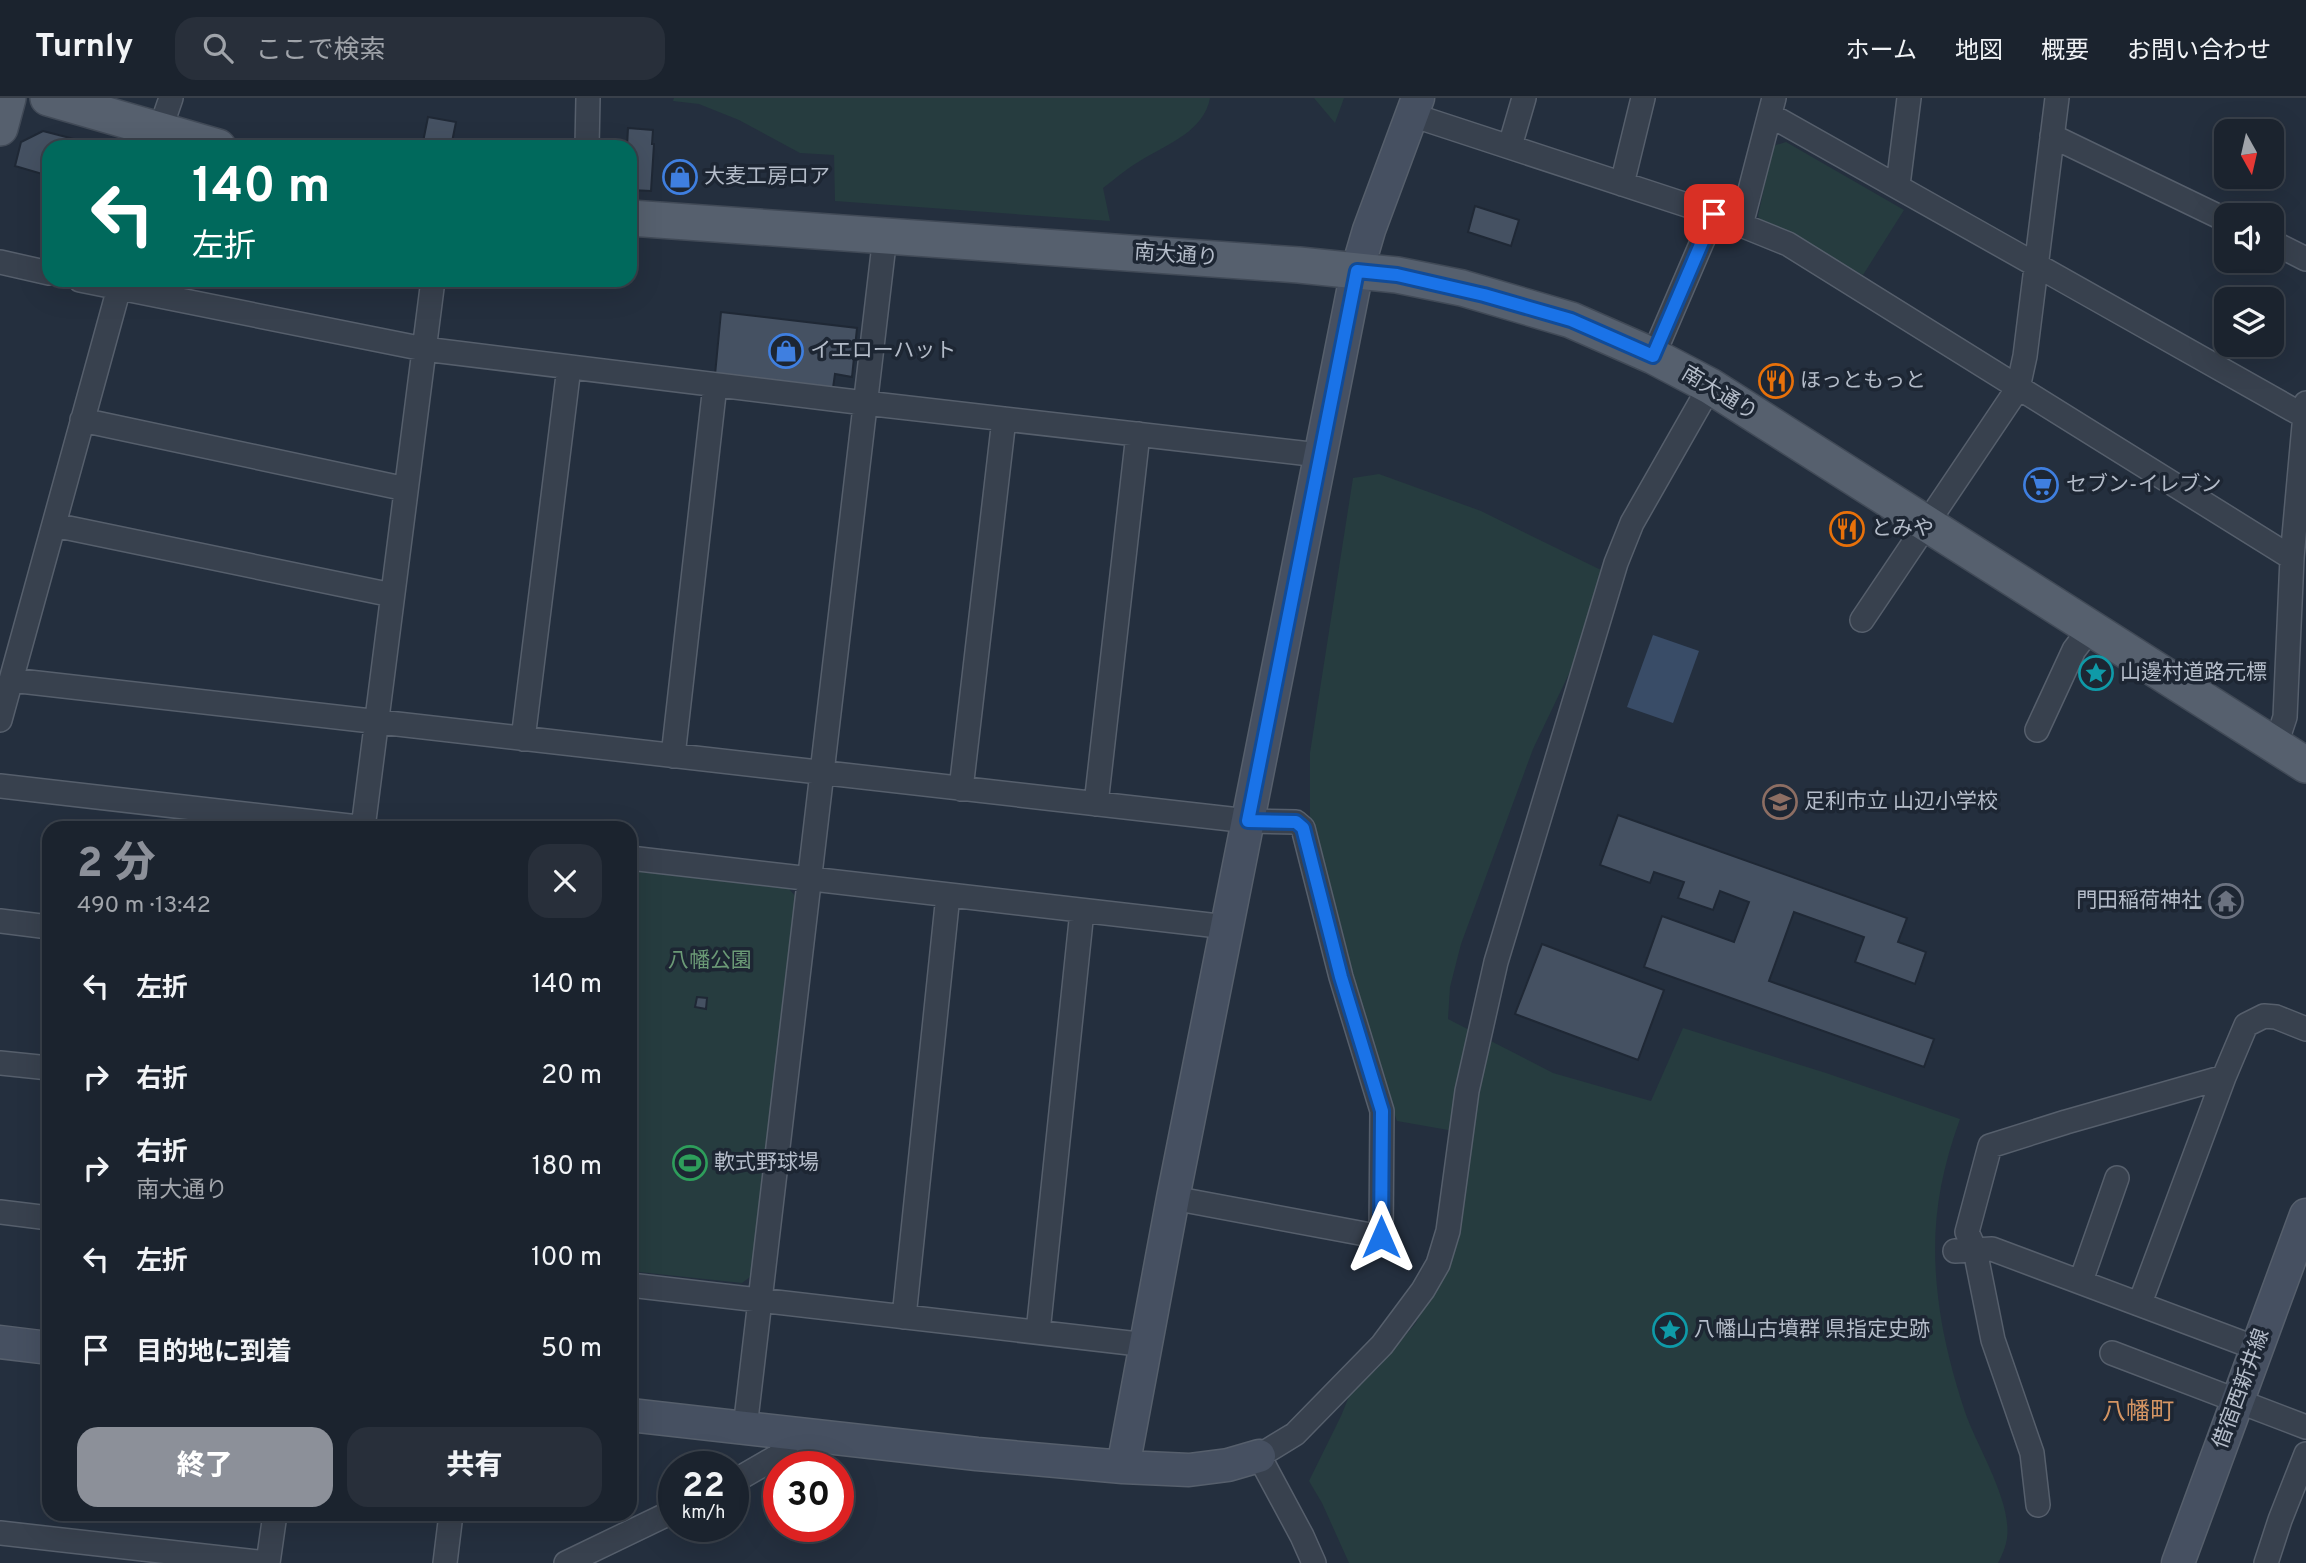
<!DOCTYPE html>
<html lang="ja">
<head>
<meta charset="utf-8">
<style>
  body { margin:0; font-family:Overpass,"Noto Sans JP",sans-serif; background:#282f3a; color:#f1f3f6; height:100vh; display:flex; flex-direction:column; font-size:26px; white-space:nowrap }
  * { box-sizing:border-box; margin:0 }
  p { font-size:23px; color:#a0a4aa }
  .icon { flex:none; width:38px; height:38px; fill:none; stroke:currentColor; stroke-width:2; stroke-linecap:round; stroke-linejoin:round }
  .map { position:relative; flex:1; overflow:hidden }
  .panel { position:absolute; left:42px; top:723px; width:595px; height:700px; display:flex; flex-direction:column; background:#1b232e; border-radius:21px; box-shadow:0 7px 28px #0002,0 0 0 2px #39404a }
  .panel>* { flex:none }
  .guide { position:absolute; left:42px; top:42px; width:595px; height:147px; border-radius:21px; box-shadow:0 7px 28px #0002,0 0 0 2px #39404a; background:#00695c; color:#fff; overflow:hidden }
  .needle { width:46px; rotate:172deg }
  .tools { position:absolute; left:2214px; top:21px; display:grid; gap:14px }
  .tools a { display:grid; place-items:center; width:70px; height:70px; border-radius:14px; background:#1b232e; box-shadow:0 7px 28px #0002,0 0 0 2px #39404a; font-size:35px }
  .speed { position:absolute; left:658px; top:1353px; display:flex; gap:14px; font-size:35px; font-weight:700; text-align:center }
  .speed>* { display:grid; place-content:center; width:91px; height:91px; border-radius:50%; background:#1b232e; box-shadow:0 7px 28px #0002,0 0 0 2px #39404a; line-height:1 }
  .speed small { font-size:18px; font-weight:400 }
  .speed .limit { border:10px solid #d22; background:#fff; color:#111 }
  .pin { position:absolute; display:grid; place-items:center; width:60px; height:60px; color:#fff; margin:-30px; border-radius:14px; box-shadow:0 4px 10px #0006 }
  .me { position:absolute; width:77px; margin:-38px; rotate:0deg; stroke-linejoin:round; filter:drop-shadow(0 0 5px #0008) }
  .turn { display:flex; align-items:center; gap:24px; height:147px; padding:0 35px; font-size:32px }
  .turn .icon { width:91px; height:91px; stroke-width:2.5 }
  .turn b { display:block; font-size:49px; line-height:60px }
  .round { display:grid; place-items:center; flex:none; width:74px; height:74px; border-radius:21px; background:#282f3a }
  .summary { display:flex; align-items:center; justify-content:space-between; height:119px; padding:0 35px }
  h1 { font-size:42px; font-weight:800; line-height:52px; color:#8c9099 }
  .primary-button { display:flex; gap:14px; margin-top:auto; padding:14px 35px }
  .primary-button a { flex:1; height:80px; border-radius:21px; background:#8c9099; color:#fff; font-size:28px; font-weight:800; line-height:80px; text-align:center }
  .primary-button a+a { background:#282f3a; color:#f1f3f6 }
  ul { padding:0; list-style:none }
  li { display:flex; align-items:center; gap:21px; height:91px; padding:0 35px }
  li div { flex:1 }
  li b { display:block; font-size:26px }
  li em { font-style:normal }
  header { display:flex; align-items:center; gap:42px; box-sizing:border-box; height:98px; padding:0 35px; background:#1b232e; border-bottom:2px solid #39404a }
  header strong { font-size:33px }
  nav { display:flex; gap:38px; margin-inline-start:auto; font-size:24px }
  .search { width:490px; height:63px; background:#282f3a; display:flex; align-items:center; gap:18px; box-sizing:border-box; padding:0 24px; border-radius:21px; color:#a0a4aa; font-size:26px }
  .map>svg:first-child { display:block }
</style>
</head>
<body>
<header>
<strong>Turnly</strong>
<div class="search"><svg class="icon" aria-label="search" viewBox="0 0 24 24"><circle cx="10" cy="10" r="6"/><path d="M15 15l6 6"/></svg>ここで検索</div>
<nav><a>ホーム</a><a>地図</a><a>概要</a><a>お問い合わせ</a></nav>
</header>
<div class="map">
<svg width="2306" height="1465" viewBox="0 0 2306 1465">
  <rect width="100%" height="100%" fill="#242f3e"/>
  <path fill="#263c3f" d="M 674,0 L 1210,0 C 1204,33 1168,46 1143,61 C 1129,69 1116,80 1103,90 L 1110,123 L 835,103 L 834,57 L 800,55 L 739,22 L 699,6 L 673,3 Z
    M 1314,0 L 1344,0 L 1335,25 Z
    M 1786,44 L 1904,112 L 1863,177 L 1765,128 L 1758,118 L 1773,48 Z
    M 1379,376 L 1481,413 L 1603,473 L 1576,561 L 1533,651 L 1461,846 L 1450,889 L 1448,921 L 1553,975 L 1651,1003 L 1683,930 L 1826,975 L 1960,1021 C 1934,1093 1929,1150 1942,1226 C 1947,1254 1956,1287 1965,1314 C 1977,1349 2012,1403 2007,1440 C 2006,1448 2002,1458 1998,1465 L 1349,1465 L 1322,1405 L 1309,1383 L 1341,1318 L 1352,1291 L 1377,1271 L 1415,1226 L 1438,1186 L 1471,1036 L 1397,1023 L 1369,944 L 1310,722 L 1310,655 L 1353,380 Z
    M 630,772 L 788,790 L 798,801 L 754,1176 L 742,1185 L 630,1173 Z"/>
  <path fill="#394c67" d="M 1653,537 L 1699,553 L 1673,625 L 1627,609 Z"/>
  <path fill="#455162" stroke="#1f2835" stroke-width="2" d="M 428,19 L 456,24 L 451,49 L 422,49 Z
    M 628,30 L 653,32 L 652,46 L 654,46 L 651,93 L 630,92 L 630,49 L 627,49 Z
    M 43,33 L 105,49 L 49,49 L 49,78 L 15,68 L 21,44 Z
    M 1475,108 L 1519,122 L 1511,148 L 1468,134 Z
    M 721,214 L 857,230 L 852,279 L 835,276 L 833,290 L 715,277 Z
    M 1618,717 L 1907,820 L 1898,844 L 1926,854 L 1915,886 L 1855,864 L 1864,839 L 1794,814 L 1769,883 L 1934,941 L 1924,969 L 1644,869 L 1662,818 L 1734,844 L 1749,804 L 1720,793 L 1713,812 L 1678,800 L 1684,784 L 1654,774 L 1650,785 L 1600,767 Z
    M 1542,846 L 1664,892 L 1638,962 L 1515,916 Z
    M 697,899 L 707,900 L 706,911 L 695,909 Z"/>
  <g fill="none" stroke-linecap="round" stroke-linejoin="round">
    <g stroke="#565f6c" stroke-width="26">
      <path id="street" d="M 1412,17 L 1714,116 L 1788,146 L 2292,460
        M 1770,17 L 2304,318
        M 160,32 L 171,0
        M 2052,38 L 2226,122
        M 1510,48 L 1524,0
        M 587,49 L 588,0
        M 1622,86 L 1643,0
        M 1898,87 L 1909,0
        M 1741,127 L 1774,0
        M 2272,144 L 2306,161
        M 0,164 L 49,175
        M 80,182 L 424,251 L 865,305 L 1319,357
        M 1653,258 L 1714,116
        M 82,322 L 406,391
        M 54,427 L 392,497
        M 1862,522 L 2018,290 L 2025,258 L 2057,0
        M 11,582 L 1248,723 L 1296,724 L 1303,730 L 1341,879 L 1382,1013 L 1381,1139 L 1173,1100
        M 0,622 L 119,190
        M 2037,632 L 2074,552 L 2090,531
        M 523,641 L 569,269
        M 2273,644 L 2280,634 L 2285,619 L 2292,460 L 2306,305
        M 673,658 L 715,287
        M 0,688 L 367,730
        M 961,691 L 1004,321
        M 1096,706 L 1138,336
        M 363,730 L 433,182
        M 630,760 L 1227,829
        M 0,823 L 49,829
        M 0,965 L 49,970
        M 0,1114 L 49,1120
        M 1955,1153 L 1992,1151 L 2256,1250
        M 2081,1183 L 2117,1080
        M 630,1187 L 1147,1247
        M 2140,1205 L 2224,979 L 2246,927 L 2264,918 L 2276,919 L 2306,931
        M 904,1219 L 948,797
        M 1038,1234 L 1082,813
        M 2112,1255 L 2306,1329
        M 745,1330 L 885,138
        M 733,1384 L 778,1358 L 787,1347 L 789,1335
        M 2038,1407 L 2032,1355 L 1993,1242 L 1975,1152 L 1967,1134 L 1990,1048 L 2066,1024 L 2224,979
        M 0,1435 L 267,1465
        M 268,1465 L 275,1416
        M 445,1465 L 451,1416
        M 566,1465 L 674,1413
        M 1314,1465 L 1302,1438 L 1259,1358 L 1295,1336 L 1382,1247 L 1423,1192 L 1438,1166 L 1448,1133 L 1467,993 L 1496,864 L 1616,465 L 1632,425 L 1710,288
        M 2266,1465 L 2280,1422 L 2306,1356"/>
    </g>
    <g stroke="#565f6c" stroke-width="35">
      <path id="secondary" d="M 0,1244 L 49,1250
        M 630,1317 L 977,1356 L 1123,1369 L 1189,1372 L 1228,1367 L 1259,1358
        M 1123,1369 L 1173,1100 L 1357,173 L 1369,132 L 1418,0
        M 2178,1465 L 2306,1117"/>
    </g>
    <g stroke="#414a57" stroke-width="38">
      <path id="primary" d="M 48,0 L 218,49
        M 0,30 L 8,0
        M 630,120 L 1299,167 L 1397,177 L 1462,190 L 1571,222 L 1653,258 L 1710,288 L 2306,667"/>
    </g>
    <use href="#street" stroke="#38414e" stroke-width="23"/>
    <use href="#secondary" stroke="#465061" stroke-width="32"/>
    <use href="#primary" stroke="#56606e" stroke-width="35"/>
  </g>
  <g fill="none" stroke-linecap="round" stroke-linejoin="round">
    <g stroke="#114b97" stroke-width="18">
      <path id="route" d="M 1381,1139 L 1382,1013 L 1341,879 L 1303,730 L 1296,724 L 1248,723 L 1357,173 L 1397,177 L 1484,197 L 1571,222 L 1653,258 L 1714,116"/>
    </g>
    <use href="#route" stroke="#1a73e8" stroke-width="12"/>
  </g>
  <defs>
    <g id="shop-ring" transform="scale(1.75)"><circle r="9.5" fill="#1d2633" stroke="#3f7fe0" stroke-width="1.5"/><path d="M-5-2.5h2.3a2.7 3.5 0 0 1 5.4 0H5L5.5 6h-11ZM-1.5-2.5h3a1.5 2.3 0 0 0-3 0Z" fill="#3f7fe0"/></g>
    <g id="restaurant-ring" transform="scale(1.75)"><circle r="9.5" fill="#1d2633" stroke="#e8710a" stroke-width="1.5"/><path d="M-5-6h1v4h1v-4h1v4h1v-4h1v5L-1.5 .5V6h-2V.5L-5-1ZM5-6V6H3V1.5H1.5Q1.5-4 5-6Z" fill="#e8710a"/></g>
    <g id="supermarket-ring" transform="scale(1.75)"><circle r="9.5" fill="#1d2633" stroke="#3f7fe0" stroke-width="1.5"/><path d="M-6-5.5h2.5l.6 2H6L4.5 2H-2.5L-4.4-4H-6ZM-1.5 3.2a1.3 1.3 0 1 0 .1 0ZM3 3.2a1.3 1.3 0 1 0 .1 0Z" fill="#3f7fe0"/></g>
    <g id="sight-ring" transform="scale(1.75)"><circle r="9.5" fill="#1d2633" stroke="#0f9aa8" stroke-width="1.5"/><path d="M0-6L1.8-2.2L6-1.7L2.9 1.2L3.7 5.4L0 3.3L-3.7 5.4L-2.9 1.2L-6-1.7L-1.8-2.2Z" fill="#0f9aa8"/></g>
    <g id="school-ring" transform="scale(1.75)"><circle r="9.5" fill="#1d2633" stroke="#8d6e63" stroke-width="1.5"/><path d="M0-5L7-2L0 1L-7-2ZM-4 1L0 2.5L4 1V4Q0 6-4 4Z" fill="#8d6e63"/></g>
    <g id="temple-ring" transform="scale(1.75)"><circle r="9.5" fill="#1d2633" stroke="#6b7280" stroke-width="1.5"/><path d="M0-6L5-2H3V0L6.5 2.5H4V6H1.5V3h-3V6H-4V2.5H-6.5L-3 0V-2H-5Z" fill="#6b7280"/></g>
    <g id="stadium-ring" transform="scale(1.75)"><circle r="9.5" fill="#1d2633" stroke="#2e9e5b" stroke-width="1.5"/><path d="M0-5a6.5 5 0 1 0 0 10a6.5 5 0 1 0 0-10ZM-3.5-1.8h7v3.6h-7Z" fill="#2e9e5b"/></g>
  </defs>
  <g fill-rule="evenodd">
    <use href="#shop-ring" x="680" y="79"/>
    <use href="#shop-ring" x="786" y="253"/>
    <use href="#restaurant-ring" x="1776" y="283"/>
    <use href="#supermarket-ring" x="2041" y="387"/>
    <use href="#restaurant-ring" x="1847" y="431"/>
    <use href="#sight-ring" x="2096" y="575"/>
    <use href="#school-ring" x="1780" y="704"/>
    <use href="#temple-ring" x="2226" y="803"/>
    <use href="#stadium-ring" x="690" y="1065"/>
    <use href="#sight-ring" x="1670" y="1232"/>
  </g>
  <g text-anchor="middle" dominant-baseline="central" stroke-width="7" stroke-linejoin="round" paint-order="stroke">
    <g font-size="21" fill="#b4bcc9" stroke="#1d2633" text-anchor="start">
      <text x="704" y="79">大麦工房ロア</text>
      <text x="810" y="253">イエローハット</text>
      <text x="1800" y="283">ほっともっと</text>
      <text x="2066" y="387">セブン-イレブン</text>
      <text x="1871" y="431">とみや</text>
      <text x="2120" y="575">山邊村道路元標</text>
      <text x="1804" y="704">足利市立 山辺小学校</text>
      <text x="2202" y="803" text-anchor="end">門田稲荷神社</text>
      <text x="714" y="1065">軟式野球場</text>
      <text x="1694" y="1232">八幡山古墳群 県指定史跡</text>
    </g>
    <g font-size="21" fill="#b4bcc9" stroke="#1d2633">
      <text transform="translate(1176 158) rotate(4)">南大通り</text>
      <text transform="translate(1719 296) rotate(31)">南大通り</text>
      <text transform="translate(2242 1291) rotate(-70)">借宿西新井線</text>
    </g>
    <g font-size="21" fill="#6b9a76" stroke="#1d2633">
      <text x="710" y="863">八幡公園</text>
    </g>
    <g font-size="24" fill="#d59563" stroke="#1d2633">
      <text x="2138" y="1315">八幡町</text>
    </g>
  </g>
</svg>
<div class="tools">
<a><svg class="needle" viewBox="-14 -14 28 28"><path d="M0-13l5 13h-10z" fill="#e53935"/><path d="M0 13l5-13h-10z" fill="#a0a4aa"/></svg></a>
<a><svg class="icon" aria-label="sound" viewBox="0 0 24 24"><path d="M4 9h4l5-4v14l-5-4H4zM17 9q2 3 0 6"/></svg></a>
<a><svg class="icon" aria-label="layers" viewBox="0 0 24 24"><path d="M12 4l9 5-9 5-9-5zM3 14l9 5 9-5"/></svg></a>
</div>
<div class="speed"><div>22<small>km/h</small></div><div class="limit">30</div></div>
<div class="pin" style="left:1714px;top:116px;background:#d93025"><svg class="icon" aria-label="arrive" viewBox="0 0 24 24"><path d="M6 21V4h12l-3 4 3 4H6"/></svg></div>
<svg class="me" style="left:1381px;top:1139px" viewBox="-20 -20 40 40"><path d="M0-17L14 15 0 8-14 15z" fill="#1a73e8" stroke="#fff" stroke-width="4"/></svg>
<div class="guide">
<div class="turn"><svg class="icon" aria-label="left" viewBox="0 0 24 24"><path d="M17 20v-9H6M10 6l-5 5 5 5"/></svg><div><b>140 m</b>左折</div></div>
</div>
<section class="panel">
<div class="summary"><div><h1>2 分</h1><p>490 m · 13:42</p></div><a class="round"><svg class="icon" aria-label="close" viewBox="0 0 24 24"><path d="M6 6l12 12M18 6L6 18"/></svg></a></div>
<ul>
<li><svg class="icon" aria-label="left" viewBox="0 0 24 24"><path d="M17 20v-9H6M10 6l-5 5 5 5"/></svg><div><b>左折</b></div><em>140 m</em></li>
<li><svg class="icon" aria-label="right" viewBox="0 0 24 24"><path d="M7 20v-9h11M14 6l5 5-5 5"/></svg><div><b>右折</b></div><em>20 m</em></li>
<li><svg class="icon" aria-label="right" viewBox="0 0 24 24"><path d="M7 20v-9h11M14 6l5 5-5 5"/></svg><div><b>右折</b><p>南大通り</p></div><em>180 m</em></li>
<li><svg class="icon" aria-label="left" viewBox="0 0 24 24"><path d="M17 20v-9H6M10 6l-5 5 5 5"/></svg><div><b>左折</b></div><em>100 m</em></li>
<li><svg class="icon" aria-label="arrive" viewBox="0 0 24 24"><path d="M6 21V4h12l-3 4 3 4H6"/></svg><div><b>目的地に到着</b></div><em>50 m</em></li>
</ul>
<div class="primary-button"><a>終了</a><a>共有</a></div>
</section>
</div>
</body>
</html>
